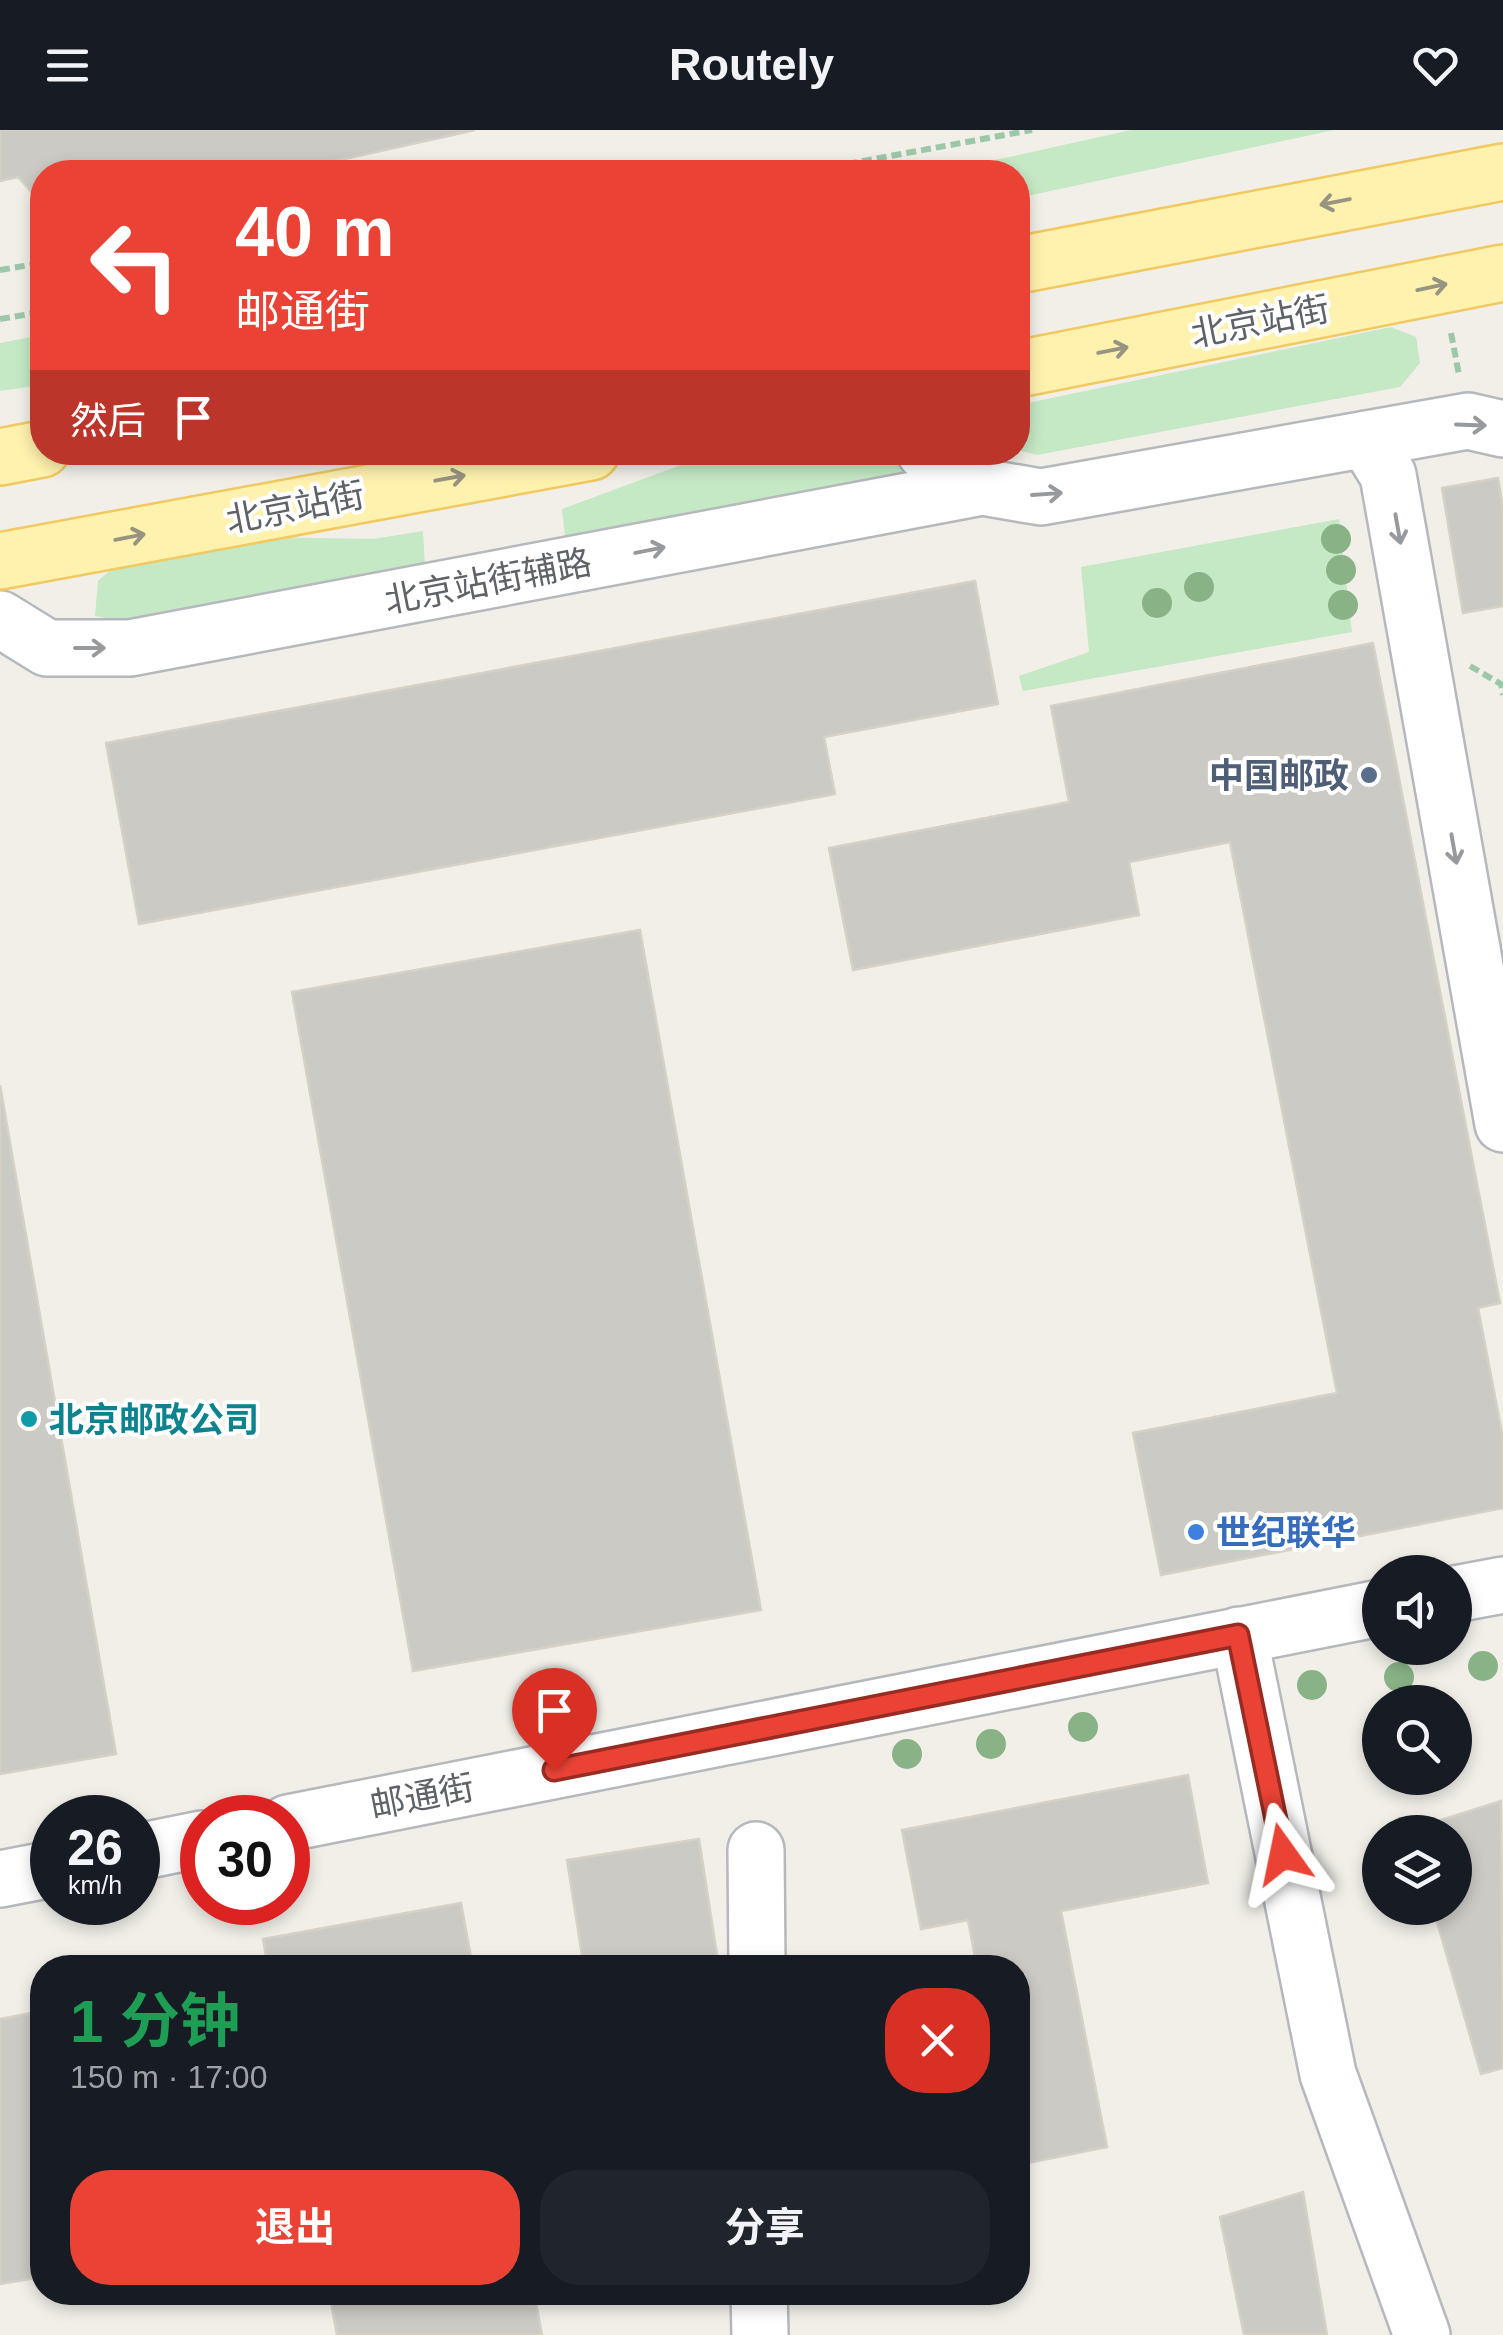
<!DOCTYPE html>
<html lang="zh">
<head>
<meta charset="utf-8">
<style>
  body { margin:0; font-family:Helvetica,"Noto Sans SC",sans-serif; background:#20242c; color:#f1f3f6; height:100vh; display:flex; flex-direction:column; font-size:38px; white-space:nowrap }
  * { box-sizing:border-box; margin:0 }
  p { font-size:32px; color:#9ea1a6 }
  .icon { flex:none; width:55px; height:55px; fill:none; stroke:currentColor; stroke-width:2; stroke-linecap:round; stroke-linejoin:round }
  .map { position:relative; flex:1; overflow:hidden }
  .sheet { position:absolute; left:30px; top:1825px; width:1000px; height:350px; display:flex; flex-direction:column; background:#171b24; border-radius:40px; box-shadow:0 5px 15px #0003 }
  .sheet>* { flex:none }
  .top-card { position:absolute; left:30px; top:30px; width:1000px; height:305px; border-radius:40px; box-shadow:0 5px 15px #0003; background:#ea4335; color:#fff; overflow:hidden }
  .fabs { position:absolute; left:1362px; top:1425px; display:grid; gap:20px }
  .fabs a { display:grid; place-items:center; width:110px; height:110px; border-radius:50%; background:#171b24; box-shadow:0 5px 15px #0003; font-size:50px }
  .speed { position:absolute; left:30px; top:1665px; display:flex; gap:20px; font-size:50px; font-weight:700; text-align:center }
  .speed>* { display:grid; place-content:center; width:130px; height:130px; border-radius:50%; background:#171b24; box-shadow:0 5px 15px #0003; line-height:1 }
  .speed small { font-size:25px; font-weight:400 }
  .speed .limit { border:15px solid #d22; background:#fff; color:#111 }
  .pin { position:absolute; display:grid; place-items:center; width:85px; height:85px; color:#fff; margin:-102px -42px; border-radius:50% 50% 50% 0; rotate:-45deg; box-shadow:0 0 10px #0007 }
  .pin .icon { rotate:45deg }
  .me { position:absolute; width:110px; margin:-55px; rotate:348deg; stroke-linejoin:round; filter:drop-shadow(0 0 8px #0008) }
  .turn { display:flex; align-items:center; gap:35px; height:210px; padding:0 40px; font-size:45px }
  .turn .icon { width:130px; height:130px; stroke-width:2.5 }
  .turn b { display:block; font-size:70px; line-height:85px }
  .then { display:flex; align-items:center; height:95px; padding:0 40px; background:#0003; gap:20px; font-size:38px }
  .round { display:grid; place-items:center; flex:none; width:105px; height:105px; border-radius:40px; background:#20242c }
  .summary { display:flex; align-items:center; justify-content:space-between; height:170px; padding:0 40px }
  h1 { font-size:60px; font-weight:700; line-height:75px; color:#1e9e55 }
  .button { display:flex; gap:20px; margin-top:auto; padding:20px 40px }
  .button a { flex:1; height:115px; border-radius:40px; background:#ea4335; color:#fff; font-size:40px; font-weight:700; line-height:115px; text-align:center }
  .button a+a { background:#20242c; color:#f1f3f6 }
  header { display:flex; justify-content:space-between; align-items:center; height:130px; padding:0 40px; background:#171b24; font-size:45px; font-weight:700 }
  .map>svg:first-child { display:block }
</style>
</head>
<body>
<header><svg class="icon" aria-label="menu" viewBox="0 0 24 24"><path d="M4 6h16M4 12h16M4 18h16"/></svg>Routely<svg class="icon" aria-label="heart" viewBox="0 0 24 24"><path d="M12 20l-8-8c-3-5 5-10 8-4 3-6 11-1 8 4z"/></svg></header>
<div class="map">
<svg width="1503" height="2205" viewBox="0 0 1503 2205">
  <rect width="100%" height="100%" fill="#f1efe8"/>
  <path fill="#c5e8c5" d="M 1131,0 L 1334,0 L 1018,68 L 1018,42 L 941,42 Z
    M 1391,197 L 1416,207 L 1420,233 L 1400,257 L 1037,325 L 1018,320 L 1018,275 Z
    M 42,205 L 42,255 L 0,261 L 0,213 Z
    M 730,323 L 914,323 L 916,346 L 566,415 L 562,379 L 700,328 Z
    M 1339,389 L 1352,502 L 1023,561 L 1019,546 L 1089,522 L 1081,437 Z
    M 423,401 L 425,437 L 136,494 L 95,486 L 98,451 L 116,435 L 263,407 L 373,409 Z"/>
  <path fill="#cccac5" stroke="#d6d1c6" stroke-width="2.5" d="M 0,0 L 475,0 L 286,42 L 42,42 L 42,74 L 18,47 L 0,51 Z
    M 1498,348 L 1503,379 L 1503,476 L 1463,483 L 1442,358 Z
    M 975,451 L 998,574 L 824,607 L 835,664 L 139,794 L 106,613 Z
    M 1373,513 L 1500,1173 L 1478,1178 L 1503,1308 L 1503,1378 L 1161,1445 L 1133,1303 L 1337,1263 L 1230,712 L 1129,732 L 1139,785 L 853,840 L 829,718 L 1069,672 L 1051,576 Z
    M 640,800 L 761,1480 L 413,1541 L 292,862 Z
    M 0,955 L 116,1624 L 0,1644 Z
    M 1188,1645 L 1208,1753 L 1061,1781 L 1107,2017 L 1018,2035 L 1018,1838 L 977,1838 L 968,1790 L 921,1799 L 902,1700 Z
    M 1501,1671 L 1503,1938 L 1481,1944 L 1433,1778 L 1455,1778 L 1455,1702 L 1410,1700 Z
    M 699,1709 L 719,1838 L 584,1838 L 567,1730 Z
    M 461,1773 L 473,1838 L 268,1838 L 263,1809 Z
    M 42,1881 L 42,2147 L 0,2154 L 0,1889 Z
    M 1303,2062 L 1327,2205 L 1244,2205 L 1220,2087 Z
    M 329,2162 L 534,2162 L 542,2205 L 337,2205 Z"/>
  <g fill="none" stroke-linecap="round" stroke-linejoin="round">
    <g stroke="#b5b8bc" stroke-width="60">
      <path id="minor" d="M 1366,309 L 1388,345 L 1503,994
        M 925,322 L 982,357 L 1041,367 L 1468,291 L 1503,299
        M 0,489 L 47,518 L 130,518 L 982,357
        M 1455,1464 L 1503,1455
        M 1239,1505 L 1328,1944 L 1422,2205
        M 288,1693 L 1380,1478
        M 756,1720 L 757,1838
        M 138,1722 L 202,1709
        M 0,1749 L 52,1739
        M 759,2162 L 760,2205"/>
    </g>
    <g stroke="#f2c960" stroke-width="60">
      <path id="major" d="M 1018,135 L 1503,42
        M 1018,239 L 1503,143
        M 0,327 L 42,319
        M 0,431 L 591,322"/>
    </g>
    <path stroke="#9cc7a9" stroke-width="6" stroke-dasharray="10 5" stroke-linecap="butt" d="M 803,42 L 1032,0
      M 0,140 L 42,133
      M 0,189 L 42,182
      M 1451,203 L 1459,245
      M 1470,536 L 1501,554 L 1503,565"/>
    <use href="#minor" stroke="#fff" stroke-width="55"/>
    <use href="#major" stroke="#fff2af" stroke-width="55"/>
  </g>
  <g fill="#89b387">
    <circle cx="1336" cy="409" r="15"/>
    <circle cx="1341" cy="440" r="15"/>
    <circle cx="1199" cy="457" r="15"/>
    <circle cx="1157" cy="473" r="15"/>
    <circle cx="1343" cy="475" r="15"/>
    <circle cx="1483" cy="1536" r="15"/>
    <circle cx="1399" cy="1547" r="15"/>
    <circle cx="1312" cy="1555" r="15"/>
    <circle cx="1083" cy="1597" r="15"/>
    <circle cx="991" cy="1614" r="15"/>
    <circle cx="907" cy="1624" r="15"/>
  </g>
  <defs><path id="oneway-shaft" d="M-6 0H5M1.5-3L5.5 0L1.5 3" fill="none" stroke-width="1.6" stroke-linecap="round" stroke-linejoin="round" transform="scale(2.5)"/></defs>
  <g stroke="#979581">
    <use href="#oneway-shaft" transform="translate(1335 72) rotate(169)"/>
    <use href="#oneway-shaft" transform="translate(1432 157) rotate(-12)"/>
    <use href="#oneway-shaft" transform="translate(1113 220) rotate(-11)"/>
    <use href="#oneway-shaft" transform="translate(450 348) rotate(-10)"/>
    <use href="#oneway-shaft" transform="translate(130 407) rotate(-11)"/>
  </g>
  <g stroke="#979a9d">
    <use href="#oneway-shaft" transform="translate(1471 295) rotate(2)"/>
    <use href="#oneway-shaft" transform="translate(1047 364) rotate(-4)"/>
    <use href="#oneway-shaft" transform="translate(1398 399) rotate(80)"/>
    <use href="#oneway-shaft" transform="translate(650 420) rotate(-11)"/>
    <use href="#oneway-shaft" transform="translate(90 518)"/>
    <use href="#oneway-shaft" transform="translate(1454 719) rotate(80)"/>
  </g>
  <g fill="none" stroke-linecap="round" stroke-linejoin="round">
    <g stroke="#982c22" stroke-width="25">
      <path id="route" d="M 554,1640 L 1238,1505 L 1283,1724"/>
    </g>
    <use href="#route" stroke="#ea4335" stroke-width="18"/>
  </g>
  <circle fill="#5c6f8a" stroke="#fff" stroke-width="4" cx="1369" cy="645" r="10"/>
  <circle fill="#0f9aa8" stroke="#fff" stroke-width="4" cx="29" cy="1289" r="10"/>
  <circle fill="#3f7fe0" stroke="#fff" stroke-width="4" cx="1196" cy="1402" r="10"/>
  <g text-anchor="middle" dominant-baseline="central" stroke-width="8" stroke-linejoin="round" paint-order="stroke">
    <g font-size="35" fill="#5f6368" stroke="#fff">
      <text transform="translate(1260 191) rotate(-11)">北京站街</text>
      <text transform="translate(295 377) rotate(-11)">北京站街</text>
      <text transform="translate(488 451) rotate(-11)">北京站街辅路</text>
      <text transform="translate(422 1666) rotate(-11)">邮通街</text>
    </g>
    <g font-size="35" font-weight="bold" fill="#4e5e75" stroke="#fff" text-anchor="end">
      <text x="1349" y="645">中国邮政</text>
    </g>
    <g font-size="35" font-weight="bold" fill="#0d838f" stroke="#fff" text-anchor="start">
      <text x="49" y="1289">北京邮政公司</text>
    </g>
    <g font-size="35" font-weight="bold" fill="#366cbe" stroke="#fff" text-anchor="start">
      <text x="1216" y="1402">世纪联华</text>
    </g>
  </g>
</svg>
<div class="fabs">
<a><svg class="icon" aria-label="sound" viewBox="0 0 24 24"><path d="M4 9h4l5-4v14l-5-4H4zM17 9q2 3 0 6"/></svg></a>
<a><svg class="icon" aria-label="search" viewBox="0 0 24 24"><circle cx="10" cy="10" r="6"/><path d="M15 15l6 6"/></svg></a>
<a><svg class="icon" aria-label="layers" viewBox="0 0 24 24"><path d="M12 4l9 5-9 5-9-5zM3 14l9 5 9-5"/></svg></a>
</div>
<div class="speed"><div>26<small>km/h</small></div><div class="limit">30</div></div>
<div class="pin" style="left:554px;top:1640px;background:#d93025"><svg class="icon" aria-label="arrive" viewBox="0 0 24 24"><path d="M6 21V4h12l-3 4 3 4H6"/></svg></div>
<svg class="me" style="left:1283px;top:1724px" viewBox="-20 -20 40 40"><path d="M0-17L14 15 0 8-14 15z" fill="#ea4335" stroke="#fff" stroke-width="4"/></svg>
<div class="top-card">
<div class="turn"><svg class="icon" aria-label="left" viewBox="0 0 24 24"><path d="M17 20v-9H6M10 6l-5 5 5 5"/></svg><div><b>40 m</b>邮通街</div></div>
<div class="then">然后<svg class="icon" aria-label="arrive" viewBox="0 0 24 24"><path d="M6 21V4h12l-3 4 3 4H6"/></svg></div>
</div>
<section class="sheet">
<div class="summary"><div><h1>1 分钟</h1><p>150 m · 17:00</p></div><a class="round" style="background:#d93025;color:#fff"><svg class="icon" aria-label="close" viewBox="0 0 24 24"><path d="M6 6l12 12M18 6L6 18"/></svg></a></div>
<div class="button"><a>退出</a><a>分享</a></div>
</section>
</div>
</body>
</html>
